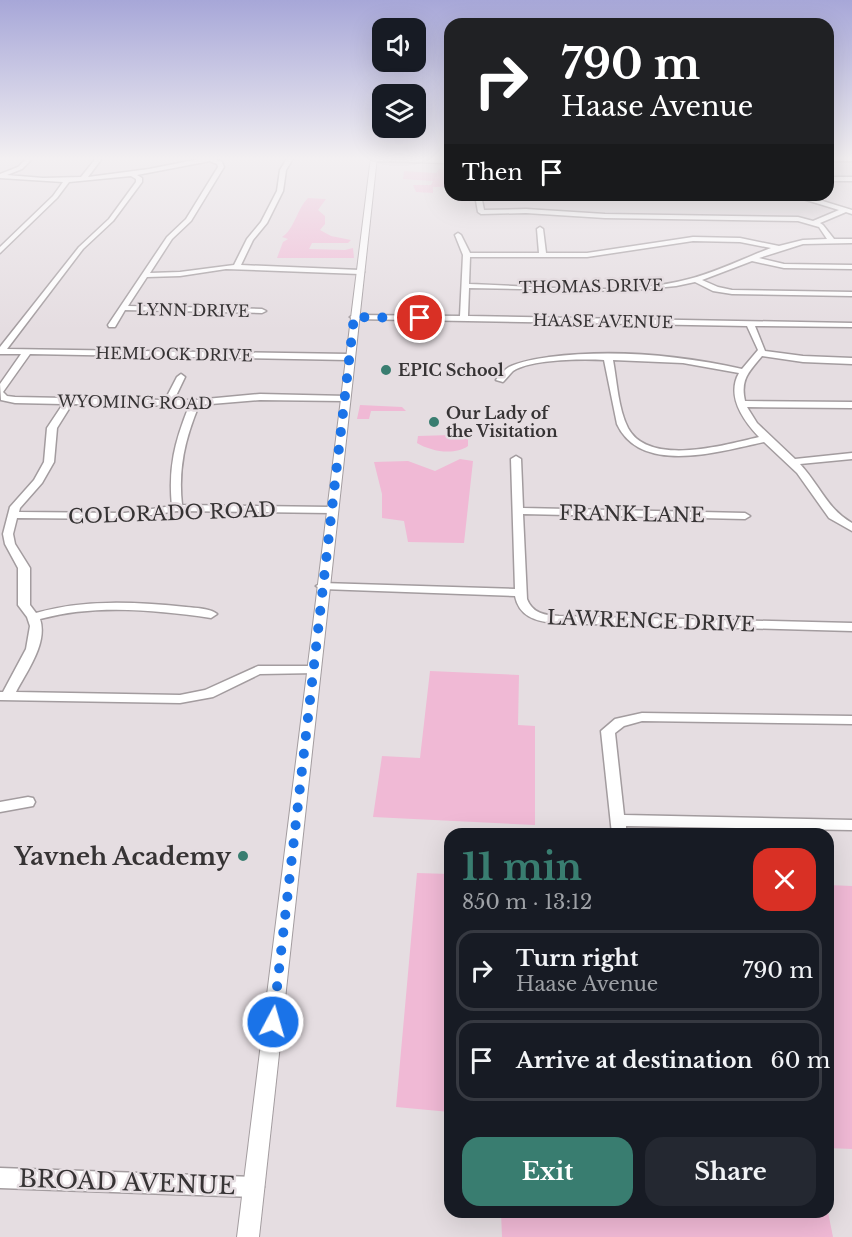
<!DOCTYPE html>
<html lang="en">
<head>
<meta charset="utf-8">
<style>
  body { margin:0; font-family:"Libre Baskerville",serif; background:#242831; color:#f1f3f6; height:100vh; display:flex; flex-direction:column; font-size:22px; white-space:nowrap }
  * { box-sizing:border-box; margin:0 }
  p { font-size:20px; color:#9ea1a6 }
  .icon { flex:none; width:33px; height:33px; fill:none; stroke:currentColor; stroke-width:2; stroke-linecap:round; stroke-linejoin:round }
  .map { position:relative; flex:1; overflow:hidden }
  .side { position:absolute; left:444px; top:828px; width:390px; height:390px; display:flex; flex-direction:column; background:#171b24; border-radius:18px; box-shadow:0 6px 24px #0002 }
  .side>* { flex:none }
  .top-card { position:absolute; left:444px; top:18px; width:390px; height:183px; border-radius:18px; box-shadow:0 6px 24px #0002; background:#202124; color:#fff; overflow:hidden }
  .controls { position:absolute; left:372px; top:18px; display:grid; gap:12px }
  .controls a { display:grid; place-items:center; width:54px; height:54px; border-radius:12px; background:#171b24; box-shadow:0 6px 24px #0002; font-size:30px }
  .pin { position:absolute; display:grid; place-items:center; width:51px; height:51px; color:#fff; margin:-26px; border:3px solid #fff; border-radius:50%; box-shadow:0 2px 6px #0007 }
  .me { position:absolute; width:66px; margin:-33px; rotate:6deg; stroke-linejoin:round; filter:drop-shadow(0 0 4px #0008) }
  .turn { display:flex; align-items:center; gap:21px; height:126px; padding:0 18px; font-size:27px }
  .turn .icon { width:78px; height:78px; stroke-width:2.5 }
  .turn b { display:block; font-size:42px; line-height:51px }
  .then { display:flex; align-items:center; height:57px; padding:0 18px; background:#0003; gap:12px; font-size:22px }
  .round { display:grid; place-items:center; flex:none; width:63px; height:63px; border-radius:18px; background:#242831 }
  .overview { display:flex; align-items:center; justify-content:space-between; height:102px; padding:0 18px }
  h1 { font-size:36px; font-weight:700; line-height:45px; color:#397d70 }
  .cta { display:flex; gap:12px; margin-top:auto; padding:12px 18px }
  .cta a { flex:1; height:69px; border-radius:18px; background:#397d70; color:#fff; font-size:24px; font-weight:700; line-height:69px; text-align:center }
  .cta a+a { background:#242831; color:#f1f3f6 }
  ul { padding:0; list-style:none }
  li { display:flex; align-items:center; gap:18px; height:81px; margin:0 12px 9px; padding:0 6px; border:3px solid #363941; border-radius:18px }
  li div { flex:1 }
  li b { display:block; font-size:22px }
  li em { font-style:normal }
  .map>svg:first-child { display:block }
</style>
</head>
<body>
<div class="map">
<svg width="852" height="1237" viewBox="0 0 852 1237">
  <rect width="100%" height="100%" fill="#e5dde1"/>
  <path fill="#f0b9d5" d="M 439,169 L 450,170 L 450,187 L 433,187 L 433,193 L 416,192 L 413,185 L 431,185 L 433,181 L 403,179 L 404,171 L 436,173 Z
    M 308,198 L 326,199 L 318,210 L 325,216 L 325,224 L 320,230 L 331,236 L 351,240 L 348,243 L 312,243 L 309,249 L 345,250 L 353,248 L 354,258 L 277,258 L 283,242 L 288,239 L 282,237 C 294,230 297,209 308,198 Z
    M 360,405 L 402,407 L 406,411 L 371,411 L 369,419 L 357,419 Z
    M 451,435 L 468,439 L 468,446 C 454,456 430,451 417,443 L 418,436 Z
    M 460,459 L 473,461 L 464,543 L 408,542 L 404,521 L 382,518 L 382,494 L 374,462 L 408,461 L 435,471 Z
    M 430,671 L 519,675 L 518,725 L 535,726 L 535,825 L 373,817 L 382,756 L 420,758 Z
    M 417,873 L 450,874 L 450,1112 L 396,1107 Z
    M 828,885 L 852,886 L 852,1149 L 828,1148 Z
    M 501,1212 L 828,1212 L 833,1237 L 502,1237 Z"/>
  <g fill="none" stroke-linecap="round" stroke-linejoin="round">
    <g stroke="#a39c9f" stroke-width="3">
      <path id="minor" d="M 28,157 L 34,157 L 22,169 L 7,175 L 43,178 L 81,177 L 97,157 L 103,157 L 88,177 L 149,169 L 209,157 L 218,157 L 215,159 L 222,162 L 224,167 L 191,221 L 172,239 L 150,273 L 180,272 L 234,265 L 247,239 L 261,222 L 277,191 L 280,170 L 288,157 L 294,157 L 286,170 L 283,191 L 267,223 L 253,240 L 241,265 L 360,270 L 364,272 L 360,274 L 226,269 L 180,276 L 147,277 L 128,306 L 262,309 L 266,311 L 262,313 L 125,310 L 115,327 L 109,327 L 108,325 L 167,237 L 186,219 L 218,167 L 217,164 L 210,161 L 137,175 L 142,178 L 142,182 L 113,221 L 83,249 L 7,349 L 349,354 L 353,357 L 349,360 L 30,354 L 3,392 L 7,396 L 15,397 L 165,400 L 177,377 L 181,374 L 185,377 L 174,400 L 195,400 L 260,394 L 347,396 L 347,400 L 344,401 L 260,400 L 199,405 C 185,439 178,468 182,505 L 331,507 L 336,510 L 331,513 L 177,511 L 125,519 L 17,518 L 13,534 L 15,544 L 30,568 L 30,605 L 36,613 C 85,599 136,602 186,607 C 195,608 210,608 217,614 L 211,618 C 155,610 95,604 40,619 C 48,643 27,671 16,692 L 180,695 L 205,690 L 258,666 L 313,666 L 317,667 L 319,670 L 317,673 L 260,674 L 213,697 L 180,703 L 0,700 L 0,692 L 3,692 L 26,649 L 30,626 L 27,617 L 18,605 L 18,568 L 5,544 L 3,534 L 10,507 L 34,480 L 44,462 L 47,428 L 63,404 L 15,403 L 1,400 L 0,384 L 21,354 L 0,354 L 0,347 L 79,247 L 109,219 L 136,182 L 136,179 L 131,176 L 69,182 L 57,198 L 0,253 L 0,247 L 53,196 L 63,182 L 0,178 L 0,174 L 18,167 ZM 72,404 L 189,406 C 175,441 168,467 172,506 L 125,513 L 19,512 L 20,508 L 42,483 L 54,462 L 57,428 Z
        M 828,157 L 852,157 L 852,161 L 828,161 Z
        M 374,158 L 450,159 L 450,163 L 372,161 Z
        M 828,177 L 852,177 L 852,181 L 828,181 Z
        M 475,195 L 481,195 L 484,210 L 526,209 L 605,214 L 798,217 L 813,221 L 839,210 L 803,199 L 589,198 L 587,195 L 803,195 L 852,210 L 852,214 L 846,212 L 820,223 L 823,225 L 834,239 L 852,239 L 852,243 L 803,244 L 759,258 L 784,264 L 852,265 L 852,269 L 784,268 L 752,261 L 702,280 L 718,287 L 732,290 L 852,292 L 852,296 L 732,294 L 713,291 L 695,282 L 676,286 L 625,291 L 469,288 L 468,316 L 852,323 L 852,327 L 755,326 L 765,351 L 803,356 L 852,358 L 852,364 L 803,362 L 762,356 C 749,372 740,379 745,401 L 852,402 L 852,408 L 747,407 L 757,423 L 795,459 L 852,453 L 852,459 L 800,464 C 819,484 827,509 852,523 L 852,531 L 829,518 L 797,473 L 764,442 C 721,451 641,476 617,424 L 604,360 C 582,359 532,359 513,371 C 510,374 506,379 503,382 L 496,380 C 499,376 504,370 509,367 C 521,361 536,359 549,357 C 612,349 680,355 742,369 L 758,350 L 747,326 L 354,319 L 350,317 L 354,315 L 460,316 L 463,255 L 455,235 L 458,233 L 461,235 L 470,253 L 539,253 L 537,229 L 540,227 L 543,229 L 546,253 L 587,253 L 693,237 L 740,238 L 779,246 L 803,240 L 827,239 L 819,227 L 798,221 L 605,218 L 526,213 L 481,214 L 478,212 ZM 693,241 L 740,242 L 771,248 C 744,258 717,272 689,279 C 621,297 540,286 469,284 L 470,257 L 587,257 ZM 613,360 L 683,363 L 739,373 C 726,396 743,420 759,437 C 725,445 649,467 628,428 C 618,408 617,381 613,360 Z
        M 516,456 L 521,459 L 523,508 L 745,513 L 750,516 L 745,519 L 523,514 L 527,599 C 533,614 545,615 559,616 L 852,623 L 852,631 L 553,623 C 535,621 519,616 515,596 L 322,589 L 316,586 L 322,583 L 515,589 L 511,459 Z
        M 642,713 L 852,716 L 852,724 L 642,721 L 624,726 L 615,733 L 624,815 L 852,820 L 852,830 L 626,826 L 626,834 L 612,834 L 601,731 L 615,719 Z
        M 28,797 L 33,798 L 35,802 L 33,806 L 0,812 L 0,802 Z
        M 0,1168 L 254,1177 L 261,1180 L 264,1187 L 261,1194 L 254,1197 L 0,1188 Z"/>
    </g>
    <g stroke="#a39c9f" stroke-width="2">
      <path id="tertiary" d="M 371,157 L 377,157 L 259,1237 L 237,1237 Z"/>
    </g>
    <use href="#minor" fill="#fff" fill-rule="evenodd"/>
    <use href="#tertiary" fill="#fff" fill-rule="evenodd"/>
  </g>
  <linearGradient id="sky" x2="0" y2="1"><stop stop-color="#a7a7d8"/><stop offset="0.48" stop-color="#f3f0f2"/><stop offset="1" stop-color="#f3f0f2" stop-opacity="0"/></linearGradient>
  <rect width="852" height="330" fill="url(#sky)"/>
  <g fill="none" stroke-linecap="round" stroke-linejoin="round">
    <path stroke="#1a73e8" stroke-width="10" stroke-dasharray="0 18" d="M 273,1022 L 354,317 L 420,318"/>
  </g>
  <g fill="#397d70" stroke="#e5dde1" stroke-width="2">
    <circle cx="386" cy="370" r="6"/>
    <circle cx="434" cy="422" r="6"/>
    <circle cx="243" cy="856" r="6"/>
  </g>
  <g text-anchor="middle" dominant-baseline="central" stroke-width="5" stroke-linejoin="round" paint-order="stroke">
    <g font-size="16" fill="#363334" stroke="#e5dde1">
      <text transform="translate(591 286) rotate(-1)">THOMAS DRIVE</text>
      <text transform="translate(193 310) rotate(1)">LYNN DRIVE</text>
      <text transform="translate(603 321) rotate(1)">HAASE AVENUE</text>
      <text transform="translate(174 354) rotate(1)">HEMLOCK DRIVE</text>
      <text transform="translate(135 402) rotate(1)">WYOMING ROAD</text>
    </g>
    <g font-size="16" font-weight="bold" fill="#363334" stroke="#e5dde1" text-anchor="start">
      <text x="398" y="370">EPIC School</text>
      <text x="446" y="413">Our Lady of<tspan x="446" dy="18">the Visitation</tspan></text>
    </g>
    <g font-size="20" fill="#363334" stroke="#e5dde1">
      <text transform="translate(172 513) rotate(-2)">COLORADO ROAD</text>
      <text transform="translate(632 514) rotate(1)">FRANK LANE</text>
      <text transform="translate(651 621) rotate(2)">LAWRENCE DRIVE</text>
    </g>
    <g font-size="24" font-weight="bold" fill="#363334" stroke="#e5dde1" text-anchor="end">
      <text x="231" y="856">Yavneh Academy</text>
    </g>
    <g font-size="24" fill="#363334" stroke="#e5dde1">
      <text transform="translate(127 1182) rotate(2)">BROAD AVENUE</text>
    </g>
  </g>
</svg>
<div class="controls">
<a><svg class="icon" aria-label="sound" viewBox="0 0 24 24"><path d="M4 9h4l5-4v14l-5-4H4zM17 9q2 3 0 6"/></svg></a>
<a><svg class="icon" aria-label="layers" viewBox="0 0 24 24"><path d="M12 4l9 5-9 5-9-5zM3 14l9 5 9-5"/></svg></a>
</div>
<div class="pin" style="left:420px;top:318px;background:#d93025"><svg class="icon" aria-label="arrive" viewBox="0 0 24 24"><path d="M6 21V4h12l-3 4 3 4H6"/></svg></div>
<svg class="me" style="left:273px;top:1022px" viewBox="-20 -20 40 40"><circle r="17" fill="#1a73e8" stroke="#fff" stroke-width="3"/><path d="M0-11L8 9 0 5-8 9z" fill="#fff"/></svg>
<div class="top-card">
<div class="turn"><svg class="icon" aria-label="right" viewBox="0 0 24 24"><path d="M7 20v-9h11M14 6l5 5-5 5"/></svg><div><b>790 m</b>Haase Avenue</div></div>
<div class="then">Then<svg class="icon" aria-label="arrive" viewBox="0 0 24 24"><path d="M6 21V4h12l-3 4 3 4H6"/></svg></div>
</div>
<section class="side">
<div class="overview"><div><h1>11 min</h1><p>850 m · 13:12</p></div><a class="round" style="background:#d93025;color:#fff"><svg class="icon" aria-label="close" viewBox="0 0 24 24"><path d="M6 6l12 12M18 6L6 18"/></svg></a></div>
<ul>
<li><svg class="icon" aria-label="right" viewBox="0 0 24 24"><path d="M7 20v-9h11M14 6l5 5-5 5"/></svg><div><b>Turn right</b><p>Haase Avenue</p></div><em>790 m</em></li>
<li><svg class="icon" aria-label="arrive" viewBox="0 0 24 24"><path d="M6 21V4h12l-3 4 3 4H6"/></svg><div><b>Arrive at destination</b></div><em>60 m</em></li>
</ul>
<div class="cta"><a>Exit</a><a>Share</a></div>
</section>
</div>
</body>
</html>
